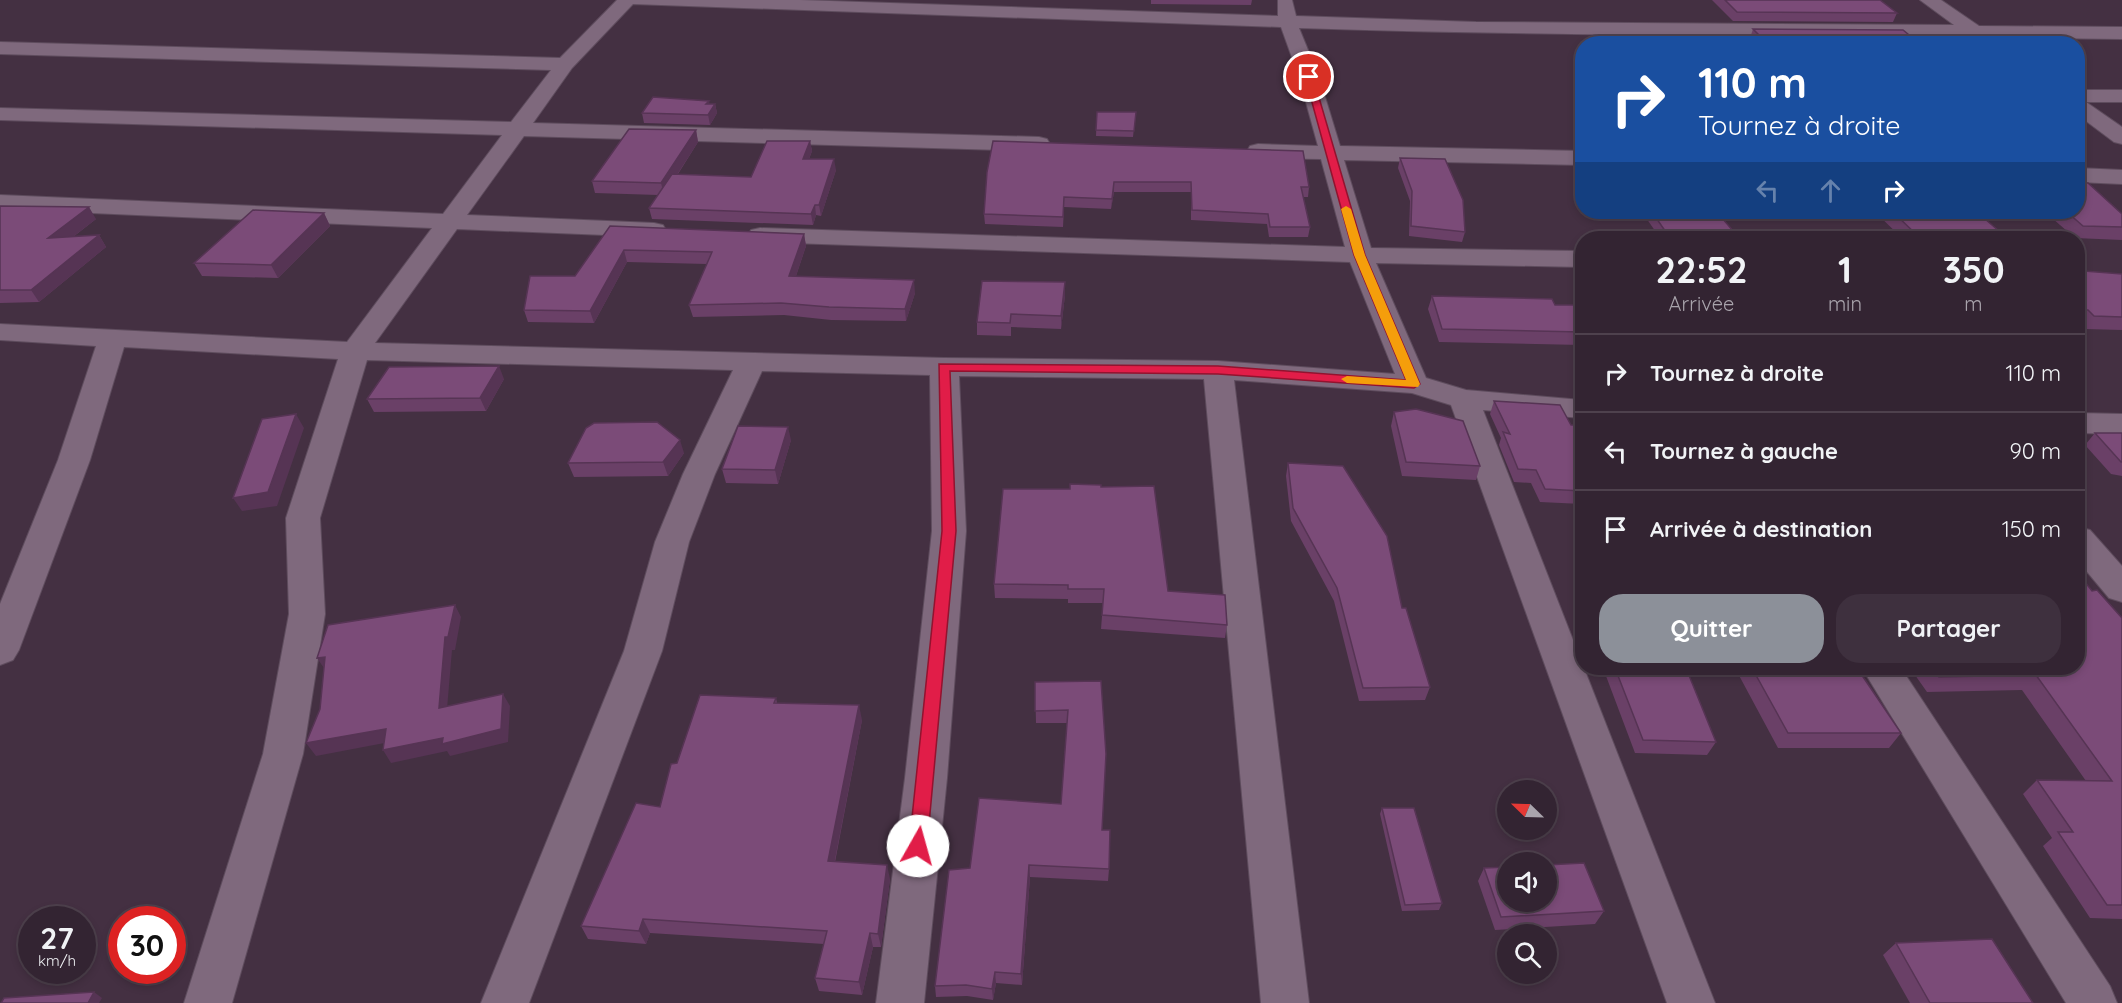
<!DOCTYPE html>
<html lang="fr">
<head>
<meta charset="utf-8">
<style>
  body { margin:0; font-family:Quicksand,sans-serif; background:#3e303e; color:#f1f3f6; height:100vh; display:flex; flex-direction:column; font-size:22px; white-space:nowrap }
  * { box-sizing:border-box; margin:0 }
  p { font-size:20px; color:#a9a4ac }
  .icon { flex:none; width:33px; height:33px; fill:none; stroke:currentColor; stroke-width:2; stroke-linecap:round; stroke-linejoin:round }
  .map { position:relative; flex:1; overflow:hidden }
  .sheet { position:absolute; left:1575px; top:231px; width:510px; height:444px; display:flex; flex-direction:column; background:#332432; border-radius:24px; box-shadow:0 3px 9px #0003,0 0 0 2px #4e414d }
  .sheet>* { flex:none }
  .hud { position:absolute; left:1575px; top:36px; width:510px; height:183px; border-radius:24px; box-shadow:0 3px 9px #0003,0 0 0 2px #4e414d; background:#1a4fa0; color:#fff; overflow:hidden }
  .needle { width:39px; rotate:293deg }
  .tools { position:absolute; left:1497px; top:780px; display:grid; gap:12px }
  .tools a { display:grid; place-items:center; width:60px; height:60px; border-radius:50%; background:#332432; box-shadow:0 3px 9px #0003,0 0 0 2px #4e414d; font-size:30px }
  .speed { position:absolute; left:18px; top:906px; display:flex; gap:12px; font-size:30px; font-weight:700; text-align:center }
  .speed>* { display:grid; place-content:center; width:78px; height:78px; border-radius:50%; background:#332432; box-shadow:0 3px 9px #0003,0 0 0 2px #4e414d; line-height:1 }
  .speed small { font-size:15px; font-weight:400 }
  .speed .limit { border:9px solid #d22; background:#fff; color:#111 }
  .pin { position:absolute; display:grid; place-items:center; width:51px; height:51px; color:#fff; margin:-26px; border:3px solid #fff; border-radius:50%; box-shadow:0 2px 6px #0007 }
  .me { position:absolute; width:66px; margin:-33px; rotate:7deg; stroke-linejoin:round; filter:drop-shadow(0 0 4px #0008) }
  .turn { display:flex; align-items:center; gap:21px; height:126px; padding:0 24px; font-size:27px }
  .turn .icon { width:78px; height:78px; stroke-width:2.5 }
  .turn b { display:block; font-size:42px; line-height:51px }
  .lanes { display:flex; align-items:center; height:57px; padding:0 24px; background:#0003; justify-content:center; gap:30px; direction:ltr }
  .lanes .off { opacity:.35 }
  .eta { display:flex; justify-content:space-evenly; align-items:center; height:102px; text-align:center }
  .eta b { font-size:36px; font-weight:700; line-height:42px }
  .button { display:flex; gap:12px; margin-top:auto; padding:12px 24px }
  .button a { flex:1; height:69px; border-radius:24px; background:#8c9099; color:#fff; font-size:24px; font-weight:700; line-height:69px; text-align:center }
  .button a+a { background:#3e303e; color:#f1f3f6 }
  ul { padding:0; list-style:none }
  li { display:flex; align-items:center; gap:18px; height:78px; padding:0 24px; border-top:2px solid #4e414d }
  li div { flex:1 }
  li b { display:block; font-size:22px }
  li em { font-style:normal }
  .map>svg:first-child { display:block }
</style>
</head>
<body>
<div class="map">
<svg width="2122" height="1003" viewBox="0 0 2122 1003">
  <rect width="100%" height="100%" fill="#443042"/>
  <g fill="none" stroke-linecap="round" stroke-linejoin="round">
    <g stroke="#5e4c5d" stroke-width="2">
      <path id="minor" d="M 617,0 L 800,0 L 1278,16 L 1278,0 L 1292,0 L 1296,16 L 1476,22 L 1954,25 L 1920,0 L 1941,0 L 1979,26 L 2122,27 L 2122,39 C 1848,35 1573,37 1299,28 L 1319,77 L 1340,146 L 1582,151 L 1582,165 L 1344,160 L 1371,248 L 1582,251 L 1582,267 L 1376,263 L 1426,378 L 1466,390 L 1582,400 L 1582,418 L 1483,410 L 1715,1003 L 1667,1003 L 1451,405 L 1412,393 L 1234,380 L 1309,1003 L 1261,1003 L 1204,379 L 959,376 L 966,531 L 947,778 L 924,1003 L 876,1003 L 905,778 L 932,531 L 930,375 L 762,371 L 715,474 L 689,542 L 662,651 L 529,1003 L 481,1003 L 624,651 L 655,542 L 683,474 L 733,370 L 367,360 L 320,518 L 325,614 L 303,754 L 232,1003 L 184,1003 L 263,754 L 289,614 L 286,518 L 338,359 L 124,347 L 90,460 L 19,650 L 13,660 L 0,665 L 0,604 L 58,460 L 96,346 L 0,340 L 0,324 L 347,342 L 432,228 L 0,209 L 0,195 L 443,214 L 502,135 L 0,120 L 0,108 L 511,122 L 551,70 L 0,54 L 0,42 L 560,58 ZM 633,4 L 1281,27 L 1299,77 L 1318,146 L 1258,144 L 1250,146 L 1247,151 L 1250,156 L 1258,158 L 1321,159 L 1345,247 L 760,228 L 751,230 L 748,235 L 751,240 L 760,242 L 1350,262 L 1395,374 L 1218,361 L 944,358 L 375,343 L 457,229 L 654,237 L 663,235 L 666,230 L 663,225 L 654,223 L 467,215 L 524,136 L 1039,151 L 1047,149 L 1050,144 L 1047,139 L 1039,137 L 533,123 L 572,68 Z
        M 2078,90 L 2122,90 L 2122,102 L 2086,102 L 2122,127 L 2122,144 L 2114,142 L 2078,115 Z
        M 2078,168 L 2122,170 L 2122,184 L 2078,182 Z
        M 2078,413 L 2122,414 L 2122,434 L 2078,433 Z
        M 2078,527 L 2090,530 L 2122,566 L 2122,602 L 2109,598 L 2078,561 Z
        M 1862,668 L 1901,668 L 2110,986 L 2117,1003 L 2066,1003 Z"/>
    </g>
    <use href="#minor" fill="#7f697d" fill-rule="evenodd"/>
  </g>
  <path fill="#6a4067" d="M 1151,0 L 1252,0 L 1251,5 L 1151,4 Z
    M 1712,0 L 1880,0 L 1897,13 L 1893,22 L 1733,21 Z
    M 1753,29 L 1920,44 L 1755,44 L 1750,38 Z
    M 709,101 L 709,104 L 715,104 L 717,113 L 710,125 L 644,123 L 642,113 Z
    M 1097,112 L 1135,118 L 1133,137 L 1096,136 Z
    M 696,130 L 698,142 L 678,174 L 751,177 L 810,141 L 812,151 L 809,159 L 836,170 L 821,216 L 816,215 L 813,225 L 652,219 L 649,208 L 658,195 L 595,193 L 592,181 Z
    M 1400,158 L 1465,232 L 1462,242 L 1409,236 L 1410,201 L 1398,168 Z
    M 987,172 L 1309,187 L 1308,197 L 1303,197 L 1310,227 L 1308,237 L 1269,237 L 1267,224 L 1191,220 L 1191,192 L 1114,192 L 1111,209 L 1064,207 L 1063,227 L 985,224 L 984,214 Z
    M 0,206 L 96,219 L 73,237 L 99,235 L 106,247 L 39,302 L 0,303 Z
    M 1642,212 L 1717,212 L 1739,238 L 1660,238 Z
    M 1875,212 L 1977,212 L 2007,238 L 1902,238 Z
    M 2045,212 L 2078,212 L 2122,214 L 2122,240 L 2075,238 Z
    M 324,213 L 330,226 L 278,278 L 202,276 L 194,263 Z
    M 610,226 L 804,234 L 806,246 L 796,276 L 915,293 L 906,321 L 831,320 L 784,315 L 693,317 L 689,305 L 707,264 L 627,262 L 594,323 L 528,322 L 524,310 L 575,276 Z
    M 2078,272 L 2122,274 L 2122,330 L 2085,329 L 2079,322 L 2078,322 Z
    M 1065,295 L 1061,329 L 1011,327 L 1011,336 L 977,335 L 977,322 Z
    M 1432,296 L 1555,305 L 1582,305 L 1582,345 L 1439,342 L 1428,309 Z
    M 504,379 L 486,411 L 374,412 L 367,399 Z
    M 1494,401 L 1571,425 L 1581,440 L 1582,440 L 1582,504 L 1540,502 L 1531,483 L 1514,482 L 1499,445 L 1501,438 L 1490,414 Z
    M 1394,412 L 1480,466 L 1476,480 L 1402,476 L 1391,426 Z
    M 2095,433 L 2122,433 L 2122,476 L 2111,474 L 2085,445 Z
    M 791,440 L 778,484 L 726,483 L 722,469 Z
    M 684,453 L 668,476 L 574,477 L 568,463 Z
    M 1288,463 L 1402,608 L 1430,687 L 1425,700 L 1359,701 L 1334,601 L 1291,521 L 1286,476 Z
    M 1101,487 L 1168,591 L 1227,625 L 1225,638 L 1101,629 L 1103,603 L 1068,603 L 1068,599 L 995,598 L 994,584 L 1070,489 Z
    M 2092,591 L 2122,618 L 2122,919 L 2090,918 L 2043,846 L 2052,838 L 2023,794 L 2037,780 L 2086,781 L 2022,690 L 1927,692 L 1915,675 L 1908,675 L 1902,668 L 2078,668 Z
    M 1603,668 L 1686,668 L 1716,742 L 1707,755 L 1635,753 Z
    M 1735,668 L 1867,668 L 1863,674 L 1861,673 L 1901,733 L 1889,748 L 1778,748 Z
    M 1101,681 L 1102,830 L 1109,869 L 1108,881 L 1030,877 L 1022,985 L 996,983 L 993,1000 L 967,996 L 936,997 L 935,986 L 970,868 L 1061,804 L 1067,723 L 1036,723 L 1035,682 Z
    M 776,698 L 777,703 L 862,720 L 835,862 L 890,879 L 881,947 L 873,947 L 862,995 L 819,991 L 815,978 L 824,944 L 650,933 L 646,944 L 588,939 L 581,926 L 660,807 L 677,763 Z
    M 1382,808 L 1442,903 L 1439,910 L 1402,911 L 1380,814 Z
    M 1484,868 L 1604,911 L 1595,924 L 1495,930 L 1478,881 Z
    M 1896,943 L 2033,1003 L 1910,1003 L 1883,955 Z"/>
  <path fill="#563454" d="M 709,101 L 711,110 L 715,104 L 717,113 L 710,125 L 706,104 Z
    M 696,130 L 698,142 L 664,195 L 661,183 Z
    M 810,141 L 812,151 L 805,169 L 803,159 Z
    M 834,159 L 836,170 L 821,216 L 819,205 Z
    M 1114,182 L 1114,192 L 1111,209 L 1112,199 Z
    M 815,205 L 816,215 L 813,225 L 811,214 Z
    M 89,207 L 96,219 L 56,250 L 48,238 Z
    M 324,213 L 330,226 L 278,278 L 271,265 Z
    M 804,234 L 806,246 L 792,288 L 789,276 Z
    M 99,235 L 106,247 L 39,302 L 31,290 Z
    M 624,250 L 627,262 L 594,323 L 590,311 Z
    M 914,280 L 915,293 L 906,321 L 905,309 Z
    M 1065,282 L 1065,295 L 1061,329 L 1061,316 Z
    M 499,366 L 504,379 L 486,411 L 480,398 Z
    M 296,414 L 304,428 L 277,506 L 242,511 L 233,498 Z
    M 788,427 L 791,440 L 778,484 L 775,470 Z
    M 680,440 L 684,453 L 668,476 L 663,462 Z
    M 455,605 L 461,617 L 455,650 L 452,650 L 446,721 L 439,708 L 445,637 Z
    M 325,657 L 326,671 L 317,658 Z
    M 503,694 L 510,706 L 508,742 L 450,756 L 447,751 L 391,763 L 383,750 L 443,738 Z
    M 859,705 L 862,720 L 832,875 L 828,861 Z
    M 386,729 L 395,741 L 316,756 L 306,743 Z
    M 887,865 L 890,879 L 881,947 L 878,934 Z
    M 1029,865 L 1030,877 L 1022,985 L 1021,974 Z
    M 643,919 L 650,933 L 646,944 L 639,931 Z
    M 870,933 L 873,947 L 862,995 L 859,982 Z
    M 995,972 L 996,983 L 993,1000 L 992,989 Z
    M 94,992 L 102,998 L 99,1003 L 88,1003 Z"/>
  <path fill="#7b4b78" stroke="#563454" stroke-width="1.5" d="M 1725,0 L 1880,0 L 1897,13 L 1737,12 Z
    M 1753,29 L 1903,30 L 1920,44 L 1768,44 Z
    M 653,97 L 709,101 L 706,104 L 715,104 L 708,115 L 642,113 Z
    M 1097,112 L 1136,112 L 1134,131 L 1096,130 Z
    M 629,129 L 696,130 L 661,183 L 592,181 Z
    M 767,141 L 810,141 L 803,159 L 834,159 L 819,205 L 815,205 L 811,214 L 649,208 L 672,174 L 751,177 Z
    M 993,141 L 1303,151 L 1309,187 L 1301,187 L 1310,227 L 1270,227 L 1268,214 L 1192,210 L 1191,182 L 1114,182 L 1112,199 L 1064,197 L 1063,217 L 984,214 L 987,172 Z
    M 1400,158 L 1445,159 L 1463,200 L 1465,232 L 1411,226 L 1412,191 Z
    M 2078,183 L 2088,183 L 2122,214 L 2122,227 L 2083,226 L 2067,212 L 2078,212 Z
    M 0,206 L 89,207 L 48,238 L 99,235 L 31,290 L 0,290 Z
    M 253,210 L 324,213 L 271,265 L 194,263 Z
    M 1652,212 L 1717,212 L 1739,238 L 1670,238 Z
    M 1893,212 L 1977,212 L 2007,238 L 1920,238 Z
    M 610,226 L 804,234 L 789,276 L 914,280 L 905,309 L 829,307 L 781,303 L 689,305 L 712,252 L 624,250 L 590,311 L 524,310 L 530,276 L 575,276 Z
    M 2084,271 L 2122,274 L 2122,317 L 2094,316 L 2088,310 L 2078,310 L 2078,272 Z
    M 982,281 L 1065,282 L 1061,316 L 1011,314 L 1010,323 L 977,322 Z
    M 1432,296 L 1552,299 L 1555,305 L 1582,305 L 1582,332 L 1442,329 Z
    M 499,366 L 480,398 L 367,399 L 389,367 Z
    M 1494,401 L 1560,405 L 1571,425 L 1575,425 L 1581,440 L 1582,440 L 1582,491 L 1545,489 L 1536,470 L 1518,469 L 1503,432 L 1510,434 Z
    M 1416,409 L 1463,421 L 1480,466 L 1406,462 L 1394,412 Z
    M 296,414 L 268,492 L 233,498 L 262,419 Z
    M 657,422 L 680,440 L 663,462 L 568,463 L 586,428 L 594,423 Z
    M 738,426 L 788,427 L 775,470 L 722,469 Z
    M 2095,433 L 2122,433 L 2122,462 L 2121,462 Z
    M 1288,463 L 1343,466 L 1387,536 L 1402,608 L 1406,608 L 1430,687 L 1363,688 L 1337,588 L 1293,508 Z
    M 1070,484 L 1101,485 L 1101,487 L 1154,486 L 1168,591 L 1225,595 L 1227,625 L 1102,615 L 1104,589 L 1068,589 L 1068,585 L 994,584 L 1003,489 L 1070,489 Z
    M 2078,573 L 2092,591 L 2097,590 L 2122,618 L 2122,905 L 2107,905 L 2058,832 L 2073,832 L 2037,780 L 2112,781 L 2036,675 L 1939,677 L 1932,668 L 2078,668 Z
    M 455,605 L 448,637 L 445,637 L 439,708 L 503,694 L 501,729 L 442,744 L 443,738 L 383,750 L 386,729 L 306,743 L 320,709 L 325,657 L 317,658 L 328,625 Z
    M 1615,668 L 1686,668 L 1716,742 L 1643,740 Z
    M 1752,668 L 1857,668 L 1901,733 L 1788,733 Z
    M 1101,681 L 1106,754 L 1102,830 L 1110,830 L 1109,869 L 1029,865 L 1021,974 L 995,972 L 992,989 L 966,985 L 935,986 L 949,870 L 970,868 L 979,798 L 1061,804 L 1068,710 L 1035,711 L 1035,682 Z
    M 700,695 L 776,698 L 774,703 L 859,705 L 828,861 L 887,865 L 878,934 L 870,933 L 859,982 L 815,978 L 827,931 L 643,919 L 639,931 L 581,926 L 636,803 L 660,807 L 671,764 L 677,763 Z
    M 1382,808 L 1414,808 L 1442,903 L 1405,905 Z
    M 1584,863 L 1604,911 L 1501,917 L 1484,868 L 1508,867 L 1508,902 L 1546,902 L 1546,865 Z
    M 1992,939 L 2033,1003 L 1930,1003 L 1896,943 Z
    M 94,992 L 88,1003 L 1,1003 L 4,998 Z"/>
  <path fill="#e11d48" stroke="#92132f" stroke-width="1.5" d="M 1309,74 L 1313,77 L 1365,255 L 1420,384 L 1414,388 L 1218,374 L 950,371 L 956,531 L 927,846 L 925,851 L 918,854 L 912,851 L 909,846 L 942,531 L 939,364 L 1218,366 L 1406,380 L 1354,255 L 1305,77 Z"/>
  <path fill="#f59e0b" d="M 1346,206 L 1351,209 L 1365,255 L 1420,384 L 1418,387 L 1347,383 L 1341,379 L 1347,376 L 1406,380 L 1354,255 L 1341,209 Z"/>
</svg>
<div class="tools">
<a><svg class="needle" viewBox="-14 -14 28 28"><path d="M0-13l5 13h-10z" fill="#e53935"/><path d="M0 13l5-13h-10z" fill="#a9a4ac"/></svg></a>
<a><svg class="icon" aria-label="sound" viewBox="0 0 24 24"><path d="M4 9h4l5-4v14l-5-4H4zM17 9q2 3 0 6"/></svg></a>
<a><svg class="icon" aria-label="search" viewBox="0 0 24 24"><circle cx="10" cy="10" r="6"/><path d="M15 15l6 6"/></svg></a>
</div>
<div class="speed"><div>27<small>km/h</small></div><div class="limit">30</div></div>
<div class="pin" style="left:1309px;top:77px;background:#d93025"><svg class="icon" aria-label="arrive" viewBox="0 0 24 24"><path d="M6 21V4h12l-3 4 3 4H6"/></svg></div>
<svg class="me" style="left:918px;top:846px" viewBox="-20 -20 40 40"><circle r="19" fill="#fff"/><path d="M0-13L10 11 0 6-10 11z" fill="#e11d48"/></svg>
<div class="hud">
<div class="turn"><svg class="icon" aria-label="right" viewBox="0 0 24 24"><path d="M7 20v-9h11M14 6l5 5-5 5"/></svg><div><b>110 m</b>Tournez à droite</div></div>
<div class="lanes"><svg class="icon off" aria-label="left" viewBox="0 0 24 24"><path d="M17 20v-9H6M10 6l-5 5 5 5"/></svg><svg class="icon off" aria-label="ahead" viewBox="0 0 24 24"><path d="M12 20V5M6 11l6-6 6 6"/></svg><svg class="icon" aria-label="right" viewBox="0 0 24 24"><path d="M7 20v-9h11M14 6l5 5-5 5"/></svg></div>
</div>
<section class="sheet">
<div class="eta">
<div><b>22:52</b><p>Arrivée</p></div>
<div><b>1</b><p>min</p></div>
<div><b>350</b><p>m</p></div>
</div>
<ul>
<li><svg class="icon" aria-label="right" viewBox="0 0 24 24"><path d="M7 20v-9h11M14 6l5 5-5 5"/></svg><div><b>Tournez à droite</b></div><em>110 m</em></li>
<li><svg class="icon" aria-label="left" viewBox="0 0 24 24"><path d="M17 20v-9H6M10 6l-5 5 5 5"/></svg><div><b>Tournez à gauche</b></div><em>90 m</em></li>
<li><svg class="icon" aria-label="arrive" viewBox="0 0 24 24"><path d="M6 21V4h12l-3 4 3 4H6"/></svg><div><b>Arrivée à destination</b></div><em>150 m</em></li>
</ul>
<div class="button"><a>Quitter</a><a>Partager</a></div>
</section>
</div>
</body>
</html>
